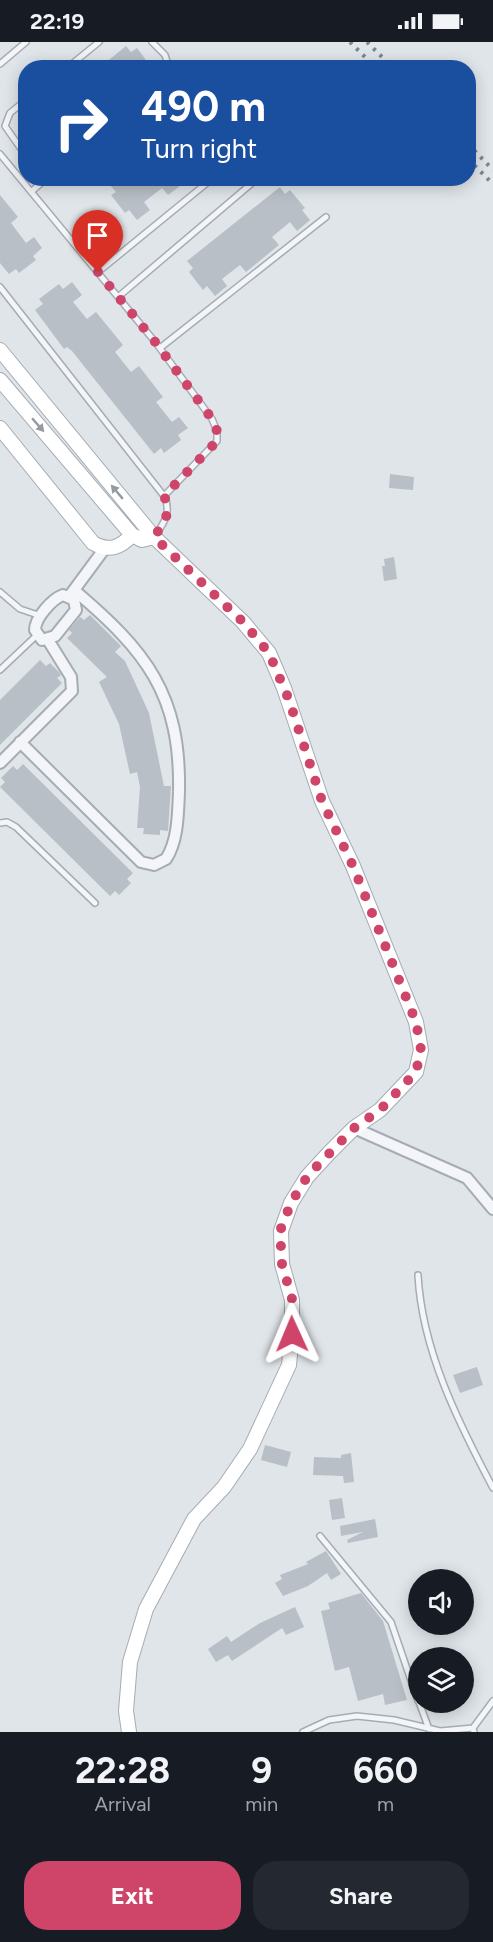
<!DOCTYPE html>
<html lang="en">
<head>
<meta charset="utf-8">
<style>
  body { margin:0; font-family:Figtree,sans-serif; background:#242831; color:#f1f3f6; height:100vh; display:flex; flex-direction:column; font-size:22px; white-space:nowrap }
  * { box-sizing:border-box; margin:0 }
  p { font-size:20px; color:#9ea1a6 }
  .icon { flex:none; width:33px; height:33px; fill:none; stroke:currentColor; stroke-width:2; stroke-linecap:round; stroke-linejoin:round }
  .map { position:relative; height:1690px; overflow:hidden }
  .sheet { display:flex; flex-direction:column; background:#171b24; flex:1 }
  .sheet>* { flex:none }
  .hud { position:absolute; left:18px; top:18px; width:458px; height:126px; border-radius:24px; box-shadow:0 3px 15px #0003; background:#1a4fa0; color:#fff; overflow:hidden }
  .controls { position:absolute; left:408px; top:1527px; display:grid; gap:12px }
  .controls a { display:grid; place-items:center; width:66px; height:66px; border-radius:50%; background:#171b24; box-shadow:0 3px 15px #0003; font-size:30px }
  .pin { position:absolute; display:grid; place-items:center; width:51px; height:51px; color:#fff; margin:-62px -26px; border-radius:50% 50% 50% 0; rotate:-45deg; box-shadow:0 0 6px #0007 }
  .pin .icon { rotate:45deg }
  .me { position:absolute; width:66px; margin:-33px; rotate:359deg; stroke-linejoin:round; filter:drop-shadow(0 0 4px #0008) }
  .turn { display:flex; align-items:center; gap:21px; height:126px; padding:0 24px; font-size:27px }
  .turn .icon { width:78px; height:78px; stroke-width:2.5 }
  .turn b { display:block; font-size:42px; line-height:51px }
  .eta { display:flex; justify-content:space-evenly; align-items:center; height:102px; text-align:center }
  .eta b { font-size:36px; font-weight:700; line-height:42px }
  .primary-button { display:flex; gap:12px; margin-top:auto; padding:12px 24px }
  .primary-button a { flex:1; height:69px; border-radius:24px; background:#ce4569; color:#fff; font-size:24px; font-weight:700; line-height:69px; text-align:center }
  .primary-button a+a { background:#242831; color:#f1f3f6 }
  .status { display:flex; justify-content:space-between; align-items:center; height:42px; padding:0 30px; background:#171b24; direction:ltr }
  .status svg { height:16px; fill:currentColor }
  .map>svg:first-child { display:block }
</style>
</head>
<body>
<div class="status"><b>22:19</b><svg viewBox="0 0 49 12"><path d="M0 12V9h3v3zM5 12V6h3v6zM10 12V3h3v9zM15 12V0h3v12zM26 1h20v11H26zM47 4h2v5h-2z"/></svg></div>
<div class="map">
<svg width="493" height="1690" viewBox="0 0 493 1690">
  <rect width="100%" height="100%" fill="#e0e5e9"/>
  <path fill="#b8bfc6" d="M 126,4 L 131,10 L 137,6 L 152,26 L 99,26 Z
    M 118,136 L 175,136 L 180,144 L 168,153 L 162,146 L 144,160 L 150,168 L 137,178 L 129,168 L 125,171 L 111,153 L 116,150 L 110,143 Z
    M 280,145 L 285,152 L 290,148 L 305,166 L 302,168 L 310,178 L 297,189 L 290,180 L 272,195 L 279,203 L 246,230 L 240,223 L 222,237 L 227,244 L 215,254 L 207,244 L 203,248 L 189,230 L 193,226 L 187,219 Z
    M 0,153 L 18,175 L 11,181 L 26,201 L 34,195 L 42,206 L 33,214 L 36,218 L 19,231 L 16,227 L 9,232 L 0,221 Z
    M 72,240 L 82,253 L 73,260 L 87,277 L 96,270 L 123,303 L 115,310 L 131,330 L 139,324 L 163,355 L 156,360 L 172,380 L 179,375 L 188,386 L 178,393 L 181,398 L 164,411 L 161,406 L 154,412 L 72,309 L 67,305 L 64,307 L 35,268 L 43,262 L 39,257 L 59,242 L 63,247 Z
    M 390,432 L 414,435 L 413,448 L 389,446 Z
    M 394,515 L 397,537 L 384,539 L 382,524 L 385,524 L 384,517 Z
    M 90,573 L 121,604 L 115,610 L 125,619 L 149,671 L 164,744 L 171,744 L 168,789 L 160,788 L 160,793 L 143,792 L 144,786 L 137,786 L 140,745 L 137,730 L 130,732 L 119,682 L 99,640 L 107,635 L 67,596 L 72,591 L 69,588 L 80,575 L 84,578 Z
    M 40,618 L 46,624 L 50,621 L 59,630 L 61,633 L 57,636 L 62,641 L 0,703 L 0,658 Z
    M 23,722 L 133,831 L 127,837 L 131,841 L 119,853 L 115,849 L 110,854 L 0,745 L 5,740 L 1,736 L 13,724 L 17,728 Z
    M 477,1325 L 483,1343 L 460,1351 L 453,1333 Z
    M 265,1403 L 291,1410 L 287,1425 L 261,1418 Z
    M 351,1411 L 354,1440 L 344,1441 L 343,1434 L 313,1433 L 314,1415 L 341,1416 L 341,1413 Z
    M 342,1456 L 345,1476 L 332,1478 L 329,1458 Z
    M 375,1477 L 378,1495 L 348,1501 L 347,1498 L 363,1490 L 341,1494 L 340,1484 Z
    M 326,1509 L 341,1532 L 331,1538 L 327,1531 L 308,1544 L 283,1554 L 275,1541 L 282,1537 L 280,1533 L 308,1522 L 306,1520 Z
    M 361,1551 L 383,1579 L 407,1658 L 385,1663 L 383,1652 L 358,1659 L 349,1625 L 335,1629 L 321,1569 L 330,1567 L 328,1561 Z
    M 295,1565 L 304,1585 L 286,1593 L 282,1586 L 232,1619 L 228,1613 L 216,1620 L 208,1607 L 227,1594 L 231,1600 L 260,1581 Z"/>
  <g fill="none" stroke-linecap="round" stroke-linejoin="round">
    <g stroke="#a5acb3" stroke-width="8">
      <path id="lane" d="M 152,0 L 165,13 L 169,26
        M 0,22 L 26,0
        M 67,26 L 99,0
        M 26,58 L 10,71 L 5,84 L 26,114
        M 0,112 L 156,301 L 212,377 L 217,389 L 217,399 L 164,454
        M 32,149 L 47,136
        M 98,230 L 213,136
        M 0,245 L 164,454 C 172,470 164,481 155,494
        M 118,255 L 258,136
        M 160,306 L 326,175
        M 0,550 L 20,567 L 41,574
        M 0,628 L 37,593
        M 0,781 L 7,780 L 16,785 L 95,861
        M 418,1233 C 422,1308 458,1380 493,1446
        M 320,1494 L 391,1580 L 418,1659
        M 419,1660 L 429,1687
        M 303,1690 L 329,1678 L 357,1674 L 394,1678 L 440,1689 L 473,1686
        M 474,1690 L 473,1686 L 493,1659"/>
    </g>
    <g stroke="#a5acb3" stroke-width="14">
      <path id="street" d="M 71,552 L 105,506
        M 63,553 L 74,558 L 76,568 L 55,594 L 42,598 L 35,588 C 35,576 52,557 63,553 Z
        M 20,700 L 141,820 L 154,823 L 166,817 C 178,799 178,772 179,750 C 181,652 146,609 74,548
        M 0,721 L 72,649 L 71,635 L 48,598
        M 354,1086 L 467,1136 L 493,1167"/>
    </g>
    <g stroke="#a5acb3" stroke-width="16">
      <path id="secondary" d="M 0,308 L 154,495 L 243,580 L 269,611 L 284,646 L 322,759 L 353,824 L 416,980 L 421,1008 L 416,1030 L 380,1068 L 354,1086 L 329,1111 L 307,1135 L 291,1161 L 281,1189 L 282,1222 L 292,1258 L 292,1292 L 289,1323 L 250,1407 L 224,1445 L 194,1477 L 146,1567 L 130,1620 L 126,1669 L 129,1690
        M 0,338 L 132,493 L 142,498 L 154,495
        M 0,386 L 93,501 C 109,510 120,506 132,493"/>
    </g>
    <use href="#lane" stroke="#f3f5f8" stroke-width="5"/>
    <use href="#street" stroke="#f3f5f8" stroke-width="10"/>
    <use href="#secondary" stroke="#fff" stroke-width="14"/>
    <path stroke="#7a8693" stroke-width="4" stroke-dasharray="3 6" stroke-linecap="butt" d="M 350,0 L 376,26
      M 367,0 L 393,26
      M 468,102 L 493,128
      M 468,117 L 493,142"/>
  </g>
  <defs><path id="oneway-solid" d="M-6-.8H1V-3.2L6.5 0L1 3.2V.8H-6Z" transform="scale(1.5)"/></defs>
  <g fill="#949aa0">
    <use href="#oneway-solid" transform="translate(38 383) rotate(49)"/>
    <use href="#oneway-solid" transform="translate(117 450) rotate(-130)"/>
  </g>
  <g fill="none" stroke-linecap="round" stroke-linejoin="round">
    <path stroke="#ce4569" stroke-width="10" stroke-dasharray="0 18" d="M 98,230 L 156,301 L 212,377 L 217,389 L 217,399 L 164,454 C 172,471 164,481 154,495 L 243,580 L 269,611 L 289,658 L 322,759 L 353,824 L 416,980 L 421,1008 L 416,1030 L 380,1068 L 354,1086 L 318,1123 L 307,1135 L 291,1161 L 280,1189 L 282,1222 L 292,1257 L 292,1292"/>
  </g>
</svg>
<div class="controls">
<a><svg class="icon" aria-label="sound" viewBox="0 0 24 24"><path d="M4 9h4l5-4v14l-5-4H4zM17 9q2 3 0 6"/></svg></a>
<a><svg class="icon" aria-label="layers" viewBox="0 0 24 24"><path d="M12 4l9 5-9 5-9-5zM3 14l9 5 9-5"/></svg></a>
</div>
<div class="pin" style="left:98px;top:230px;background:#d93025"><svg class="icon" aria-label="arrive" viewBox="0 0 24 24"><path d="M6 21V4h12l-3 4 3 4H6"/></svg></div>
<svg class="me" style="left:292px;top:1292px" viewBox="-20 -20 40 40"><path d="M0-17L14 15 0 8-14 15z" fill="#ce4569" stroke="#fff" stroke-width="4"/></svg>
<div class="hud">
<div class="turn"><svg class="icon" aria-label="right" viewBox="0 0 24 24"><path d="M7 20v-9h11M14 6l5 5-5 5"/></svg><div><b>490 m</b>Turn right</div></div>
</div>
</div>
<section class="sheet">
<div class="eta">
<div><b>22:28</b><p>Arrival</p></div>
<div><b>9</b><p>min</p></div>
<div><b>660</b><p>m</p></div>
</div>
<div class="primary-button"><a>Exit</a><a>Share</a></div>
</section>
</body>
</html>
